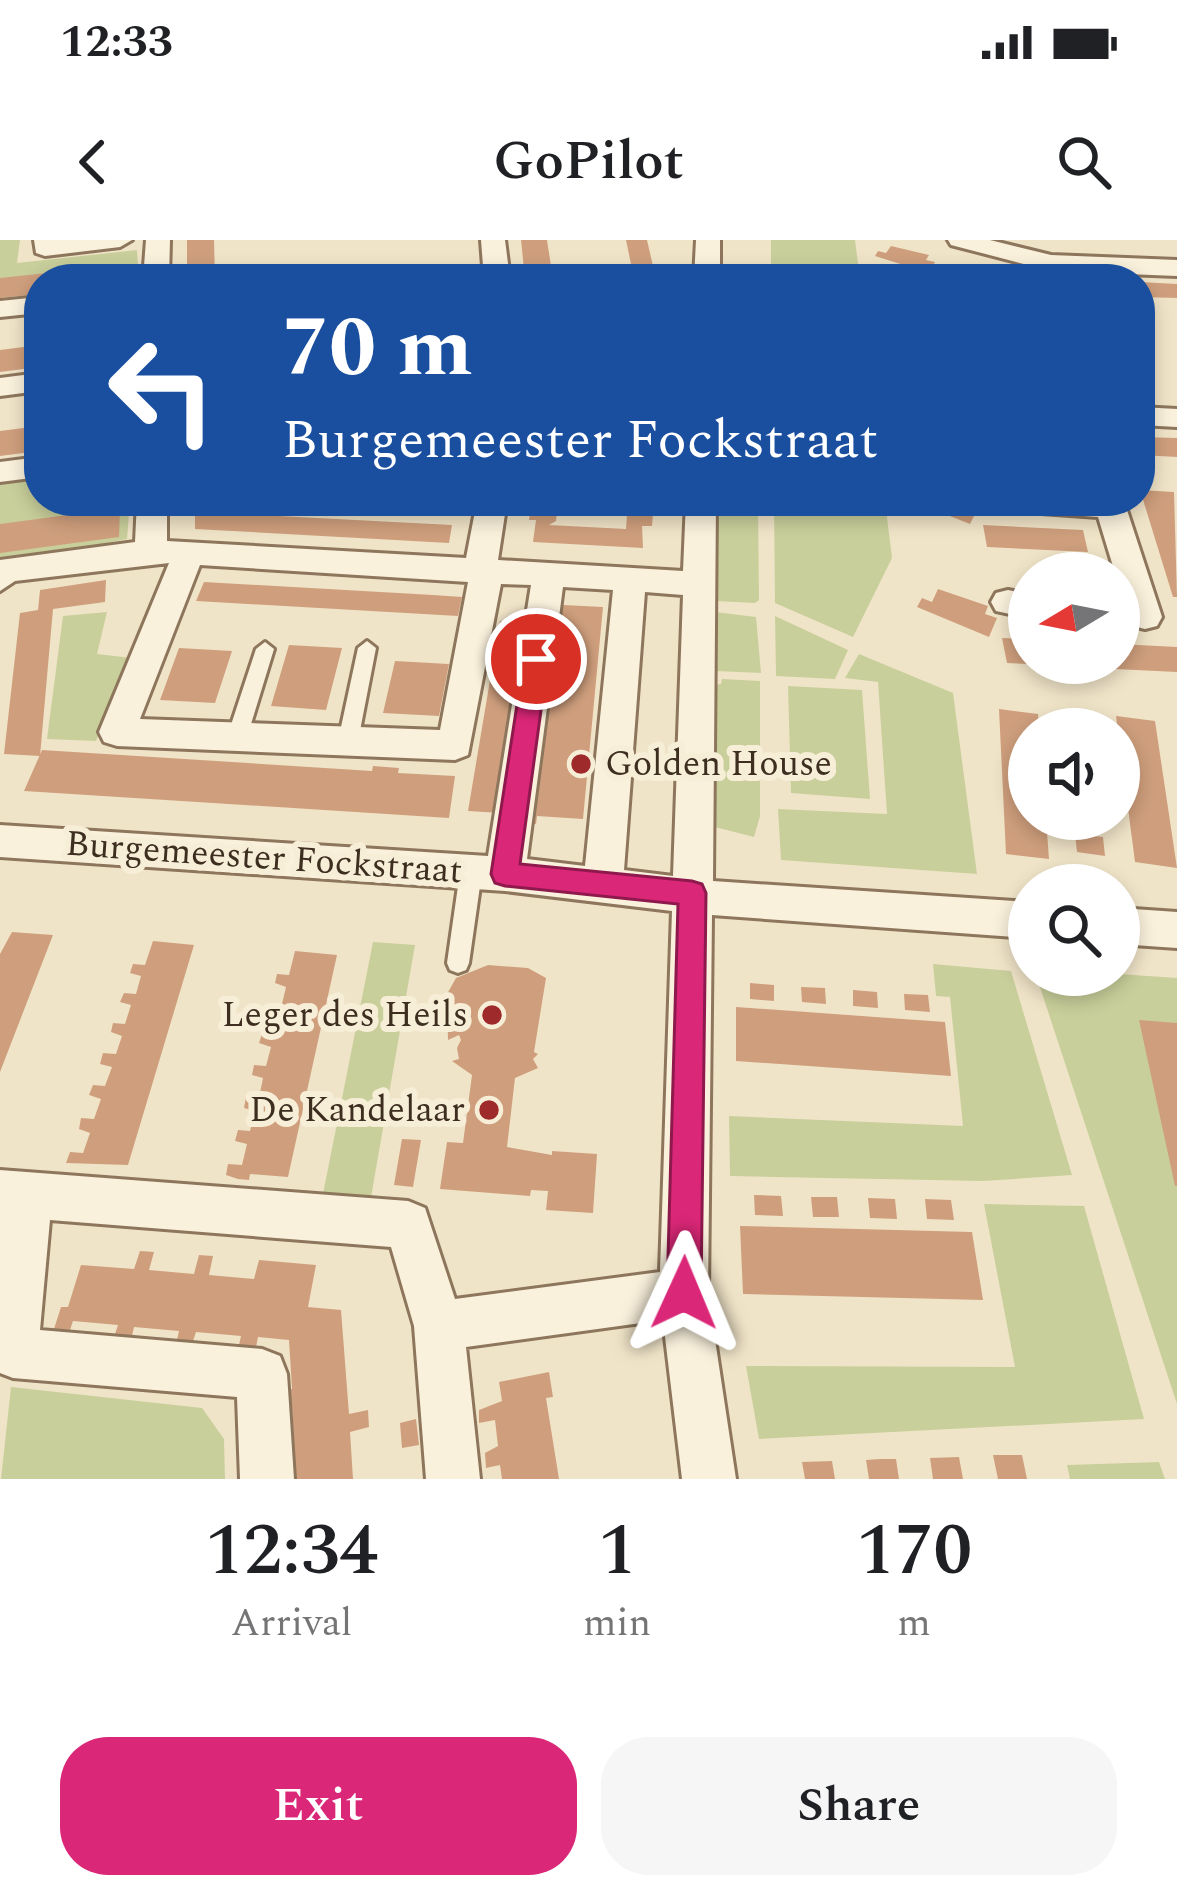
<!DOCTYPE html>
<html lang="en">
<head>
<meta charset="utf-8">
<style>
  body { margin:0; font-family:Spectral,serif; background:#f6f6f6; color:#202124; height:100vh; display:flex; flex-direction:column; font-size:45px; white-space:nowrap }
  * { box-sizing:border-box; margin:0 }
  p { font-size:39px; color:#757577 }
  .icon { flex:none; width:66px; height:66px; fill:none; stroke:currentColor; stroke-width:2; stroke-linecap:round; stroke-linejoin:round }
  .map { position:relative; height:1239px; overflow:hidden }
  .sheet { display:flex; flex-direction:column; background:#fff; flex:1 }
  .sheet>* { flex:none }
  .guide { position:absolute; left:24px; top:24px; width:1131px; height:252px; border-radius:48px; box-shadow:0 6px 18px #0003; background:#1a4fa0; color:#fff; overflow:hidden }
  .needle { width:78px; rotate:260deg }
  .fabs { position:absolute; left:1008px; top:312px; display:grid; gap:24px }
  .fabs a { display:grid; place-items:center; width:132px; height:132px; border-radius:50%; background:#fff; box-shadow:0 6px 18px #0003; font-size:60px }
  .pin { position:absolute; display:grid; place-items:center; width:102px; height:102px; color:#fff; margin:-51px; border:6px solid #fff; border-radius:50%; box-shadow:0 3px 12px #0007 }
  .me { position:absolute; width:132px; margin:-66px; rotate:1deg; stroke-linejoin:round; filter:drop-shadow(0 0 9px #0008) }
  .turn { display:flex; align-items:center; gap:42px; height:252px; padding:0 60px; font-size:54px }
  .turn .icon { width:156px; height:156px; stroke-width:2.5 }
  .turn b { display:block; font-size:84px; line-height:102px }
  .eta { display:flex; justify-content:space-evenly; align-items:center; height:204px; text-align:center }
  .eta b { font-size:72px; font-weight:600; line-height:84px }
  .action { display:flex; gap:24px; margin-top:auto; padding:24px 60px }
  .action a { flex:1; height:138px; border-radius:48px; background:#db2777; color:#fff; font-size:48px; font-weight:600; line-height:138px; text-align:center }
  .action a+a { background:#f6f6f6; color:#202124 }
  .status { display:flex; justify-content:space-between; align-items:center; height:84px; padding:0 60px; background:#fff; direction:ltr }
  .status svg { height:33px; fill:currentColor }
  header { display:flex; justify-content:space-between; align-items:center; height:156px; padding:0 60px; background:#fff; font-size:54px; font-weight:600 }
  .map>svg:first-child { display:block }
</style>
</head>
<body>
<div class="status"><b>12:33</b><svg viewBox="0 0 49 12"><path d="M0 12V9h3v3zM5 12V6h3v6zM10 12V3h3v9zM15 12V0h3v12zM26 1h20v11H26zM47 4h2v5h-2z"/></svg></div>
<header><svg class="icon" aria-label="back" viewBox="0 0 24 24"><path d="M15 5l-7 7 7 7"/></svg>GoPilot<svg class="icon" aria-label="search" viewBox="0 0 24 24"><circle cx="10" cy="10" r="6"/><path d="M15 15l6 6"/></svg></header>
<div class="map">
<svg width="1177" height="1239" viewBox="0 0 1177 1239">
  <rect width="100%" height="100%" fill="#f0e4c8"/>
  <path fill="#c9cf9b" d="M 0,0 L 20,0 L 17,23 L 137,10 L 139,39 L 39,39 L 0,56 Z
    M 771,0 L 855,0 L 860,39 L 771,39 Z
    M 39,233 L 39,261 L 130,261 L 127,299 L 0,324 L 0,238 Z
    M 717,261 L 758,261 L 759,360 L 755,363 L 715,361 Z
    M 774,261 L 885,261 L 892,318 L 853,397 L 775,363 Z
    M 107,372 L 97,414 L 132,418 L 96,501 L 47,499 L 63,376 Z
    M 715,372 L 756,377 L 761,433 L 715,431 Z
    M 775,376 L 848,410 L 835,439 L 776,436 Z
    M 859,414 L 953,453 L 977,634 L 781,620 L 778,569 L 887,574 L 878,442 L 845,438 Z
    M 722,439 L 760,441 L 760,576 L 754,597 L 715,587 L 713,445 L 721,444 Z
    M 788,446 L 862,450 L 870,559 L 791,553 Z
    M 373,702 L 415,705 L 370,963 L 322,959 Z
    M 933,724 L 1011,731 L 1072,935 L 983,941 L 730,936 L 729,876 L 963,886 L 950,757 L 936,756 Z
    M 1119,734 L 1177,738 L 1177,1164 L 1036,735 Z
    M 984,964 L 1084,966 L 1144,1179 L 759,1199 L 746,1126 L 1015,1127 Z
    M 11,1147 L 202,1168 L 224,1199 L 225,1239 L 1,1239 Z
    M 1159,1222 L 1165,1239 L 1070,1239 L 1067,1225 Z"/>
  <path fill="#cf9f7d" d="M 187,0 L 214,0 L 215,39 L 187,37 Z
    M 521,0 L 547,0 L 553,39 L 525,39 Z
    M 626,0 L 647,0 L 656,39 L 627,39 L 625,29 L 632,29 Z
    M 891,6 L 929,15 L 926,20 L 935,22 L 929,33 L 875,16 L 878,11 L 886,13 Z
    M 131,24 L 130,39 L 39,39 L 39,54 L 0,58 L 0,38 Z
    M 450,29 L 449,39 L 237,39 L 238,33 Z
    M 1140,42 L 1177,44 L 1177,58 L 1140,57 Z
    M 39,105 L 39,127 L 0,132 L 0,110 Z
    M 39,186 L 39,211 L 0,216 L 0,191 Z
    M 1140,197 L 1177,198 L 1177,217 L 1140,215 Z
    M 1140,250 L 1174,252 L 1177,357 L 1173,357 Z
    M 188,261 L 221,261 L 222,273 L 452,285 L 449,303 L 195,289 L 195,271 L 188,272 Z
    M 532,261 L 558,261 L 556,281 L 549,285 L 626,289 L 628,261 L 654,261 L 652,286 L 642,286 L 643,308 L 533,302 L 536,280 L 529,280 Z
    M 912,261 L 969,261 L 967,264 L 978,268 L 970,284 Z
    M 120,268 L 119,297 L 0,313 L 0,284 Z
    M 983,285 L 1083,290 L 1088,312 L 987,307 Z
    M 106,340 L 105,362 L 53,369 L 40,516 L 4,514 L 20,373 L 38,370 L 40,350 Z
    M 204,342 L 433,355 L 462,357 L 458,376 L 196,361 Z
    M 938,349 L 988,366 L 985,374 L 997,378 L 989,397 L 917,367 L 922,358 L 932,362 Z
    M 555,359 L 564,359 L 563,365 L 603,367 L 583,579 L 537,576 L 536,584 L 526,583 Z
    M 500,381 L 529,382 L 501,573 L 468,571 Z
    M 1002,398 L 1029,399 L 1029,424 L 1007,423 Z
    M 1119,404 L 1177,407 L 1177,432 L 1074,427 L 1074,423 L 1119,423 Z
    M 289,405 L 342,408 L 326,470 L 271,466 Z
    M 179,408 L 232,411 L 215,463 L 160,460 Z
    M 395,421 L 449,424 L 439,476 L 383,473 Z
    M 999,469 L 1038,474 L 1039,489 L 1029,489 L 1029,579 L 1046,579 L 1049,619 L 1006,614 Z
    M 1116,476 L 1155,481 L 1177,628 L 1135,622 Z
    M 42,510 L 372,531 L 373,526 L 399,528 L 398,533 L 455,536 L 449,578 L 24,551 Z
    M 1075,594 L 1103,597 L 1105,616 L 1077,612 Z
    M 12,692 L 53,695 L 0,832 L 0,714 Z
    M 153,701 L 194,705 L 128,925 L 66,923 L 70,912 L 83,913 L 90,893 L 79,889 L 81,878 L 94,879 L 101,859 L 89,855 L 93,845 L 105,846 L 112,827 L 100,824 L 103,813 L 116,814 L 122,796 L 111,792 L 113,783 L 125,784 L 131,765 L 120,762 L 124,753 L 136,754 L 141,736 L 130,733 L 133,724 L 145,725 Z
    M 295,711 L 337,715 L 288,937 L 250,934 L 249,940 L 238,939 L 226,935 L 228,924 L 242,925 L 247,904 L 235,901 L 238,890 L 250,891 L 255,871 L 244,868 L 246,857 L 259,858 L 263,838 L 252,835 L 254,825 L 266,826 L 271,807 L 259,803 L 262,794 L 274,794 L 279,776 L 268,773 L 270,763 L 282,764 L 286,747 L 275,743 L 277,734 L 289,735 Z
    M 488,725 L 528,728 L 546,738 L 534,812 L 538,814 L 533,819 L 538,828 L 515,838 L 507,907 L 552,915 L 552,911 L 597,914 L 593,973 L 546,970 L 548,951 L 531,950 L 530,956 L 440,949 L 447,902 L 463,903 L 472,835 L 452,821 L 459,819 L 457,808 L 461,800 L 459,795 L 448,800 L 447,754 L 456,738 Z
    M 750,743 L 774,745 L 774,761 L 750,759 Z
    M 801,747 L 825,748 L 826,764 L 802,762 Z
    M 853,750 L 877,752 L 878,768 L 853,766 Z
    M 904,754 L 928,755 L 930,772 L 905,770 Z
    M 736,767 L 945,782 L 951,836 L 736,821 Z
    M 1139,780 L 1177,783 L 1177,946 L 1175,946 Z
    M 402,899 L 421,900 L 413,947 L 394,945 Z
    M 754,955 L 781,956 L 783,976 L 755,975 Z
    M 811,957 L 837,957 L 839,977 L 813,977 Z
    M 868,958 L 895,959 L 897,979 L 870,978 Z
    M 925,959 L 951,960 L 954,980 L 927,979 Z
    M 740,986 L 972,992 L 983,1060 L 743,1054 Z
    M 140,1011 L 154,1012 L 149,1030 L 194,1034 L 199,1015 L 213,1016 L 209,1035 L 254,1039 L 259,1020 L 316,1025 L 308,1067 L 341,1070 L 349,1174 L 368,1170 L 369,1187 L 350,1192 L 353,1239 L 286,1239 L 286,1225 L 295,1222 L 292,1168 L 283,1170 L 282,1151 L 292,1149 L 289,1100 L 258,1097 L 256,1107 L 239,1105 L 241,1096 L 196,1092 L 193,1101 L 177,1100 L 179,1091 L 134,1087 L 132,1096 L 115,1094 L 118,1085 L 73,1081 L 70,1090 L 54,1089 L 61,1067 L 68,1067 L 81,1025 L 134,1029 Z
    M 549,1132 L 553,1157 L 546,1158 L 559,1239 L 502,1239 L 500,1225 L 486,1228 L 485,1213 L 498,1206 L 495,1180 L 479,1183 L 479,1170 L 502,1161 L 499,1142 Z
    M 416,1179 L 419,1205 L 402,1208 L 400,1183 Z
    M 993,1215 L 1022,1215 L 1027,1239 L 998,1239 Z
    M 959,1217 L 963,1239 L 933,1239 L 930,1218 Z
    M 880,1219 L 896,1219 L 899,1239 L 869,1239 L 866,1220 Z
    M 832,1221 L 835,1239 L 805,1239 L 802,1222 Z"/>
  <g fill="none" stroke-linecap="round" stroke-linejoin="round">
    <g stroke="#8d765c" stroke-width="6">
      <path id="lane" d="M 367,401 L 376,408 L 358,501 L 348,509 L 338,501 L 358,408 Z
        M 265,402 L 274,409 L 247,497 L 237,505 L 227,497 L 256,409 Z
        M 471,623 L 478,626 L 482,632 L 469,723 L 466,730 L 458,733 L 450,730 L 447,723 L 460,632 L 464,626 Z"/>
    </g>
    <g stroke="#8d765c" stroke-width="6">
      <path id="street" d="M 34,0 L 132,0 L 120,7 L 45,16 L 36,13 Z
        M 146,0 L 170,0 L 169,39 L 143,39 Z
        M 481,0 L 505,0 L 510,39 L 484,39 Z
        M 696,0 L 720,0 L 720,39 L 694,39 Z
        M 948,0 L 990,0 L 1051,15 L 1177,20 L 1177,36 L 1051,31 L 951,5 Z
        M 39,57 L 39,73 L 0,77 L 0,61 Z
        M 39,133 L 39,151 L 0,156 L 0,138 Z
        M 1140,167 L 1177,169 L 1177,187 L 1140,185 Z
        M 39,217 L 39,237 L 0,242 L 0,222 Z
        M 137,261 L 167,261 L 167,301 L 466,318 L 477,261 L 507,261 L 498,320 L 683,331 L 686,261 L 716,261 L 713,641 L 1029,662 L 1029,698 L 712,675 L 708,1053 L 736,1239 L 682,1239 L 663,1080 L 466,1107 L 480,1239 L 426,1239 L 414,1086 L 391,1007 L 50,980 L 40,1090 L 262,1109 L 280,1116 L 287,1134 L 294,1239 L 240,1239 L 237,1157 L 13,1138 L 0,1133 L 0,930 L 408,961 L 425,968 L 455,1059 L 660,1032 L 672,671 L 505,651 L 0,617 L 0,585 L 488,616 L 531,345 L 501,344 L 468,515 L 455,520 L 117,506 L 104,502 L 99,492 L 169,323 L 15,341 L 0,351 L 0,320 L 135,302 ZM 200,325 L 468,342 L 440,490 L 140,479 ZM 563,347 L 613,350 L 585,626 L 527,619 ZM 645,352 L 683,355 L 673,636 L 624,630 Z
        M 999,261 L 1124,261 L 1162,377 L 1157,386 L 1145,389 L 1133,386 L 1119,333 L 1115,333 L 1098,277 L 1014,271 Z
        M 1008,350 L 1029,354 L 1029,378 L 996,371 L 991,362 L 996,353 Z
        M 1119,668 L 1177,672 L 1177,708 L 1119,704 Z"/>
    </g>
    <use href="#lane" fill="#faf1dc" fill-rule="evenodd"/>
    <use href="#street" fill="#faf1dc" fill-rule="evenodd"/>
  </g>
  <path fill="#db2777" stroke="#8e194d" stroke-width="3" d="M 536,410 L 548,419 L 520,624 L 692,641 L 702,644 L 706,653 L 701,1053 L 696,1065 L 684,1070 L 672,1065 L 667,1053 L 678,664 L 505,646 L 495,643 L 491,634 L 524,419 Z"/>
  <g fill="#9e2a2b" stroke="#f7eed8" stroke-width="4.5">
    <circle cx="581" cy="524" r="12"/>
    <circle cx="492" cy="775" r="12"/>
    <circle cx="489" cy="870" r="12"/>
  </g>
  <g text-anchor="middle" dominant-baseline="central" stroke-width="12" stroke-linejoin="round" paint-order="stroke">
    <g font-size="36" fill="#3d2e20" stroke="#f7eed8" text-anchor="end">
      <text x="605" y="524" text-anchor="start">Golden House</text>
      <text x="468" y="775">Leger des Heils</text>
      <text x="465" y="870">De Kandelaar</text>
    </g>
    <g font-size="36" fill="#3d2e20" stroke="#f7eed8">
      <text transform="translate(264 618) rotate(4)">Burgemeester Fockstraat</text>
    </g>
  </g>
</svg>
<div class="fabs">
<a><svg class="needle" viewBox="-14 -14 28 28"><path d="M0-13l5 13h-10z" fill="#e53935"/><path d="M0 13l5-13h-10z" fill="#757577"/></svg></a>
<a><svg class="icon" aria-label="sound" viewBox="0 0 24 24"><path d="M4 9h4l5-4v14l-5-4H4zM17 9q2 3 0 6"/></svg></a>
<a><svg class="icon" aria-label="search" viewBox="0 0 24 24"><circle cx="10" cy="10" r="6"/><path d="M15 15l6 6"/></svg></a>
</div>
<div class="pin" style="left:536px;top:419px;background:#d93025"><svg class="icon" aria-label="arrive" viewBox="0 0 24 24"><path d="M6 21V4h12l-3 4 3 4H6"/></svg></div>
<svg class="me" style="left:684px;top:1053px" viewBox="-20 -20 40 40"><path d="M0-17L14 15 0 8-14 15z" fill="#db2777" stroke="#fff" stroke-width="4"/></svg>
<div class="guide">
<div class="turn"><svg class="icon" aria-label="left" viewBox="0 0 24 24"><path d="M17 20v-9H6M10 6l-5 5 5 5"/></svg><div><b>70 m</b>Burgemeester Fockstraat</div></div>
</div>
</div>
<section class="sheet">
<div class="eta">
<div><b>12:34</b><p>Arrival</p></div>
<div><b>1</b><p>min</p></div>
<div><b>170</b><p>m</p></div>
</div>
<div class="action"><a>Exit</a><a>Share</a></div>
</section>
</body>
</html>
